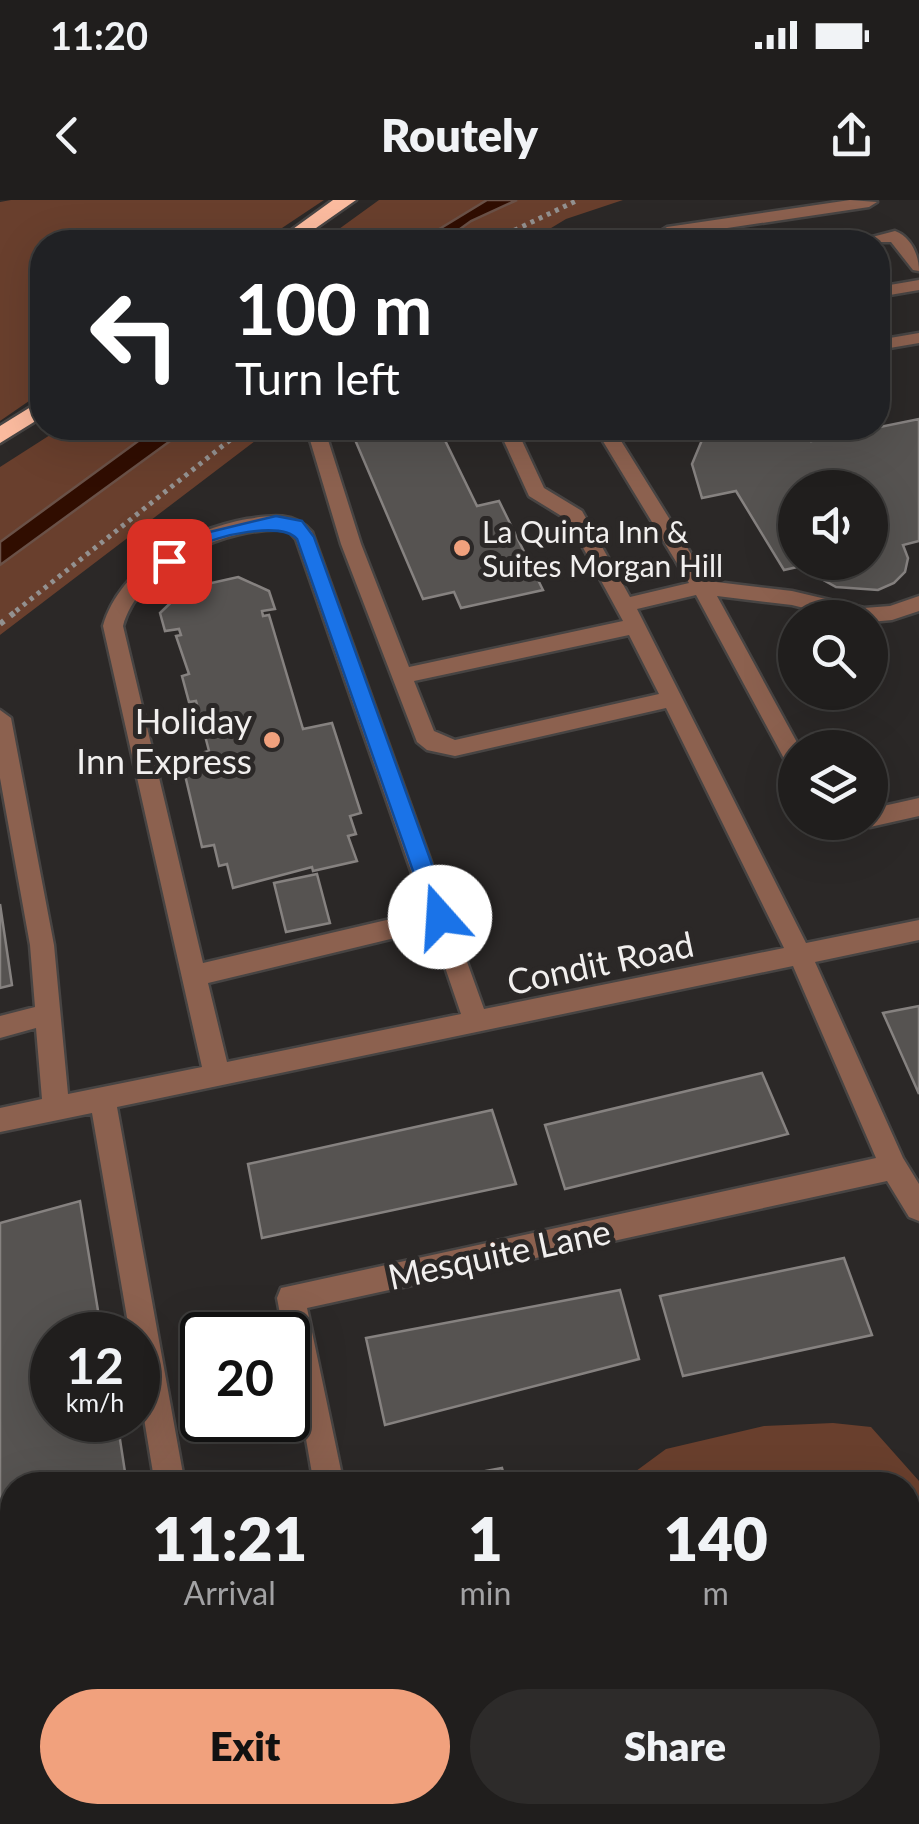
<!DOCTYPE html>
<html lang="en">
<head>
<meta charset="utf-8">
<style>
  body { margin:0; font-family:Lato,sans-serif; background:#2d2b2a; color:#f1f3f6; height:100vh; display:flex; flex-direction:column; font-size:38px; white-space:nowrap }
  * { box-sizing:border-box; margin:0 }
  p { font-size:32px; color:#a2a2a4 }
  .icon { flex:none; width:55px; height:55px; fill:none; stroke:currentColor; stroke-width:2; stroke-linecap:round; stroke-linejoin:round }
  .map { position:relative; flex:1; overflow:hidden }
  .sheet { position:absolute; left:0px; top:1272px; width:920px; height:352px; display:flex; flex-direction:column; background:#201e1d; border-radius:40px 40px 0 0; box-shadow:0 10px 40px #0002,0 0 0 2px #3d3c3b }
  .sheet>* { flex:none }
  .top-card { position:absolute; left:30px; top:30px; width:860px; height:210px; border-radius:40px; box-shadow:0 10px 40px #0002,0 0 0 2px #3d3c3b; background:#202124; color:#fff; overflow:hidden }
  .buttons { position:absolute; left:778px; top:270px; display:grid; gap:20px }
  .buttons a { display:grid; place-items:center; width:110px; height:110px; border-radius:50%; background:#201e1d; box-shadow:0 10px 40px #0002,0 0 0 2px #3d3c3b; font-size:50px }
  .speed { position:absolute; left:30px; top:1112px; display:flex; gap:20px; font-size:50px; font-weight:700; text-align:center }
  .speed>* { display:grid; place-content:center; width:130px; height:130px; border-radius:50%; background:#201e1d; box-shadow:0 10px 40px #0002,0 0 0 2px #3d3c3b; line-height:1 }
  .speed small { font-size:25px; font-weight:400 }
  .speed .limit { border:5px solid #111; border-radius:15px; background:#fff; color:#111 }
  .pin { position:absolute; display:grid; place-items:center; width:85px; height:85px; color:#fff; margin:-42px; border-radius:20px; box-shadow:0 5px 15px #0006 }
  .me { position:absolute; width:110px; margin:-55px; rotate:341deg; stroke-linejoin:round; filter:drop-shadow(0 0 8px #0008) }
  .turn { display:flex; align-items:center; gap:35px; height:210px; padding:0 40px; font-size:45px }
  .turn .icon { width:130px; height:130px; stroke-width:2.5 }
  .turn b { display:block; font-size:70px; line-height:85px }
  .eta { display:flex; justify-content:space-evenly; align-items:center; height:170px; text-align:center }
  .eta b { font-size:60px; font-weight:800; line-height:70px }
  .cta { display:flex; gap:20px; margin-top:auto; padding:20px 40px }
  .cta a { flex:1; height:115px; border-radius:60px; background:#f1a17d; color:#111; font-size:40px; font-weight:800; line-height:115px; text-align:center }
  .cta a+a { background:#2d2b2a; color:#f1f3f6 }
  .status { display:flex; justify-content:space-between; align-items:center; height:70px; padding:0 50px; background:#201e1d; direction:ltr }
  .status svg { height:28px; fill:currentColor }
  header { display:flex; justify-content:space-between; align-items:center; height:130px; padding:0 40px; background:#201e1d; font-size:45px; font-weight:800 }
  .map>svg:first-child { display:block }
</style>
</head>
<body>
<div class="status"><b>11:20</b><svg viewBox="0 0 49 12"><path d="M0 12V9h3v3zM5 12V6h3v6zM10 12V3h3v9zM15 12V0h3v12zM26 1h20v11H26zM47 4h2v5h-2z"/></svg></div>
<header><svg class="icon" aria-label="back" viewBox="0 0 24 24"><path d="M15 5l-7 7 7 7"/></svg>Routely<svg class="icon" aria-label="share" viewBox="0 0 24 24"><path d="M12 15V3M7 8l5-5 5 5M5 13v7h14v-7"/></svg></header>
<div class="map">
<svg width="919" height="1624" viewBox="0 0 919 1624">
  <rect width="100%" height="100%" fill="#2b2827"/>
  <path fill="#693f2d" d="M 11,0 L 324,0 L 261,42 L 42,42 L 42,192 L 0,221 L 0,2 Z
    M 379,0 L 623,0 L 566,19 L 528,42 L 321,42 Z
    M 61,228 L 272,228 L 0,435 L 0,267 Z
    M 833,1223 L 871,1227 L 919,1281 L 919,1548 L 908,1566 L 908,1285 L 617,1285 L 666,1249 L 764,1226 Z
    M 654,1613 L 759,1613 L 749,1624 L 662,1624 Z"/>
  <path fill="#300d00" stroke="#6a5147" stroke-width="2.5" d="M 487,0 L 517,0 L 471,21 L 442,42 L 418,42 Z
    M 156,228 L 188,228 L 0,365 L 0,342 Z"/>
  <path fill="#565351" stroke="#868280" stroke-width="2.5" fill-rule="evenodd" d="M 919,219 L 919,341 L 903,345 L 908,358 L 905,372 L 894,383 L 878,390 L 836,387 L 818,377 L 806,365 L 784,370 L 736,291 L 702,298 L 692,264 L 707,228 L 801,228 L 811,241 ZM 795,288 L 870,288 L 870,362 L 795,362 Z
    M 350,228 L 439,228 L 477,306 L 499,301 L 543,390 L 461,408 L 454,392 L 423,399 Z
    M 238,377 L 269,391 L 275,409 L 262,411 L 263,416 L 269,415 L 303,529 L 332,523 L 361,613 L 350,616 L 356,634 L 348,636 L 357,661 L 313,671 L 312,667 L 233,688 L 227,664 L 219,666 L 214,645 L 202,647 L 181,558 L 209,551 L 196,501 L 189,502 L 182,476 L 189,474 L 176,436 L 181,435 L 179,429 L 165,431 L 160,413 L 185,389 Z
    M 317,674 L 330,723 L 286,732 L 274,683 Z
    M 0,704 L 12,785 L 0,788 Z
    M 919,806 L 919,894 L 883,813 Z
    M 762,873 L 788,934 L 565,989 L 545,925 Z
    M 492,910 L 516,984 L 262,1038 L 248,964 Z
    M 80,1001 L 102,1135 L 52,1135 L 52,1220 L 117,1220 L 127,1285 L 12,1285 L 12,1365 L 0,1369 L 0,1023 Z
    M 844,1058 L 872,1135 L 683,1176 L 660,1096 Z
    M 620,1090 L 639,1159 L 385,1225 L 366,1138 Z
    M 502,1268 L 507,1285 L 411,1285 Z"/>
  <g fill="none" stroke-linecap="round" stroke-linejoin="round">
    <g stroke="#474443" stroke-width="5">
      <path id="minor" d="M 850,0 L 877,2 L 869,7 L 667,37 L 659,32 L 667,27 Z
        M 895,31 C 911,37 919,55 919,71 L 913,70 L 891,42 L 853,42 Z
        M 919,80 L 919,90 L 878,97 L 878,87 Z
        M 919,133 L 919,143 L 878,150 L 878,140 Z
        M 314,228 L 332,228 L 328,240 L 361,344 L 409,467 L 623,421 L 568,320 L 529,296 L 498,228 L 516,228 L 544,288 L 582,311 L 630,397 L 689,383 L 595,228 L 613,228 L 708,381 L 792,391 L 864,408 L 890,406 L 919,396 L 919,411 L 892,420 L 870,422 L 870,418 L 844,418 L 792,405 L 717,396 L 800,548 L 795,548 L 795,566 L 787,564 L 696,395 L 637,409 L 806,743 L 919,720 L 919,740 L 815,762 L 903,958 L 919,984 L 919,1021 L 909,1017 L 887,981 L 307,1108 L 344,1285 L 314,1285 L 288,1135 L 284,1135 L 277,1098 L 281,1088 L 876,958 L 793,766 L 117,907 L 185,1285 L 155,1285 L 138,1182 L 138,1135 L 130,1135 L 92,913 L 0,932 L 0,908 L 42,899 L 36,828 L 0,838 L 0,816 L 35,807 L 30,745 L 0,578 L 0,510 L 11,518 L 54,745 L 68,894 L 202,867 L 103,426 C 121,365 189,330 247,319 C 272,315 295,312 312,332 L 484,809 L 784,748 L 666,508 L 455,556 L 427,550 L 417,542 L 341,344 L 310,240 ZM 288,330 L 296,339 L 425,711 L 203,763 L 123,426 C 141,364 228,325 288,330 ZM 629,435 L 659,494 L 455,540 L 434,531 L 414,481 ZM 432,729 L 461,814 L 227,862 L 208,783 Z
        M 919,598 L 919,616 L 870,627 L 861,622 L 870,622 L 870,609 Z
        M 12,1421 L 12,1453 L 0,1457 L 0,1425 Z
        M 215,1612 L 249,1612 L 251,1624 L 217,1624 Z
        M 379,1612 L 413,1612 L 415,1624 L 381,1624 Z"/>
    </g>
    <g stroke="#474443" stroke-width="5">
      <path id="highway" d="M 333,0 L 356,0 L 296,42 L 275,42 Z
        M 42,200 L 42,217 L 0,243 L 0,226 Z"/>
    </g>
    <path stroke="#939190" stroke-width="5" stroke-dasharray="4 5" stroke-linecap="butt" d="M 490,42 L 578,0
      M 16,411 L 245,228"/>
    <path stroke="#939190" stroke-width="6" stroke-dasharray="5 8" stroke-linecap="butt" d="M 0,424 L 19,409"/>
    <use href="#minor" fill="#8c614f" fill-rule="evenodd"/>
    <use href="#highway" fill="#fbbb9f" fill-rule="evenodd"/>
  </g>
  <path fill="#1a73e8" stroke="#114b97" stroke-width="2.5" d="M 276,316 L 302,321 L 314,337 L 451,717 L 447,723 L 440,726 L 429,717 L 297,339 C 282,321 215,335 196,348 C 186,354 180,363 169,367 L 160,361 L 185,338 Z"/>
  <g fill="#f1a17d" stroke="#2b2827" stroke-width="4">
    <circle cx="462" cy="348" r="10"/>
    <circle cx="272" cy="540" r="10"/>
  </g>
  <g text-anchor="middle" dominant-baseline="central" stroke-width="10" stroke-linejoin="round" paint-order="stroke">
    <g font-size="30" fill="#f1efee" stroke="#2b2827" text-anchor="start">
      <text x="482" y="331">La Quinta Inn &amp;<tspan x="482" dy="34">Suites Morgan Hill</tspan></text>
    </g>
    <g font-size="35" fill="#f1efee" stroke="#2b2827" text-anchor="end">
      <text x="252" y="520">Holiday<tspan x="252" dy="40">Inn Express</tspan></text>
    </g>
    <g font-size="35" fill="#f1efee" stroke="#2b2827">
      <text transform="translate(600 762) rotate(-12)">Condit Road</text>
      <text transform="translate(499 1053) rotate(-12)">Mesquite Lane</text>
    </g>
  </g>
</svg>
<div class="buttons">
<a><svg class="icon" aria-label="sound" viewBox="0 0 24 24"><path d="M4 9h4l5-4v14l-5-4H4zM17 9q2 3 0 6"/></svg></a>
<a><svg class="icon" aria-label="search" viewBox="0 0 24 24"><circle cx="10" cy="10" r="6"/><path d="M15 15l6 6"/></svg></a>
<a><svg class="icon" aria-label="layers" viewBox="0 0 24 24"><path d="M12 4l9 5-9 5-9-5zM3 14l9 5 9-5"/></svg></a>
</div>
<div class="speed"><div>12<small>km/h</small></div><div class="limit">20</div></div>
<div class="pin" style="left:169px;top:361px;background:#d93025"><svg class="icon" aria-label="arrive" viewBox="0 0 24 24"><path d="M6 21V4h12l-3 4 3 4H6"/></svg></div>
<svg class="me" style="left:440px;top:717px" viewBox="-20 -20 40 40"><circle r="19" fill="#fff"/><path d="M0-13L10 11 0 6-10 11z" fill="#1a73e8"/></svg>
<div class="top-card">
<div class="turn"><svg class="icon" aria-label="left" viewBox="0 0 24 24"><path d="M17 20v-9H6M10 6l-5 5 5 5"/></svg><div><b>100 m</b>Turn left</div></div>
</div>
<section class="sheet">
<div class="eta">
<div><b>11:21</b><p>Arrival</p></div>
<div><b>1</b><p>min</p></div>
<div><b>140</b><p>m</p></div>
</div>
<div class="cta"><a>Exit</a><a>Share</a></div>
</section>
</div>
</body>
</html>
